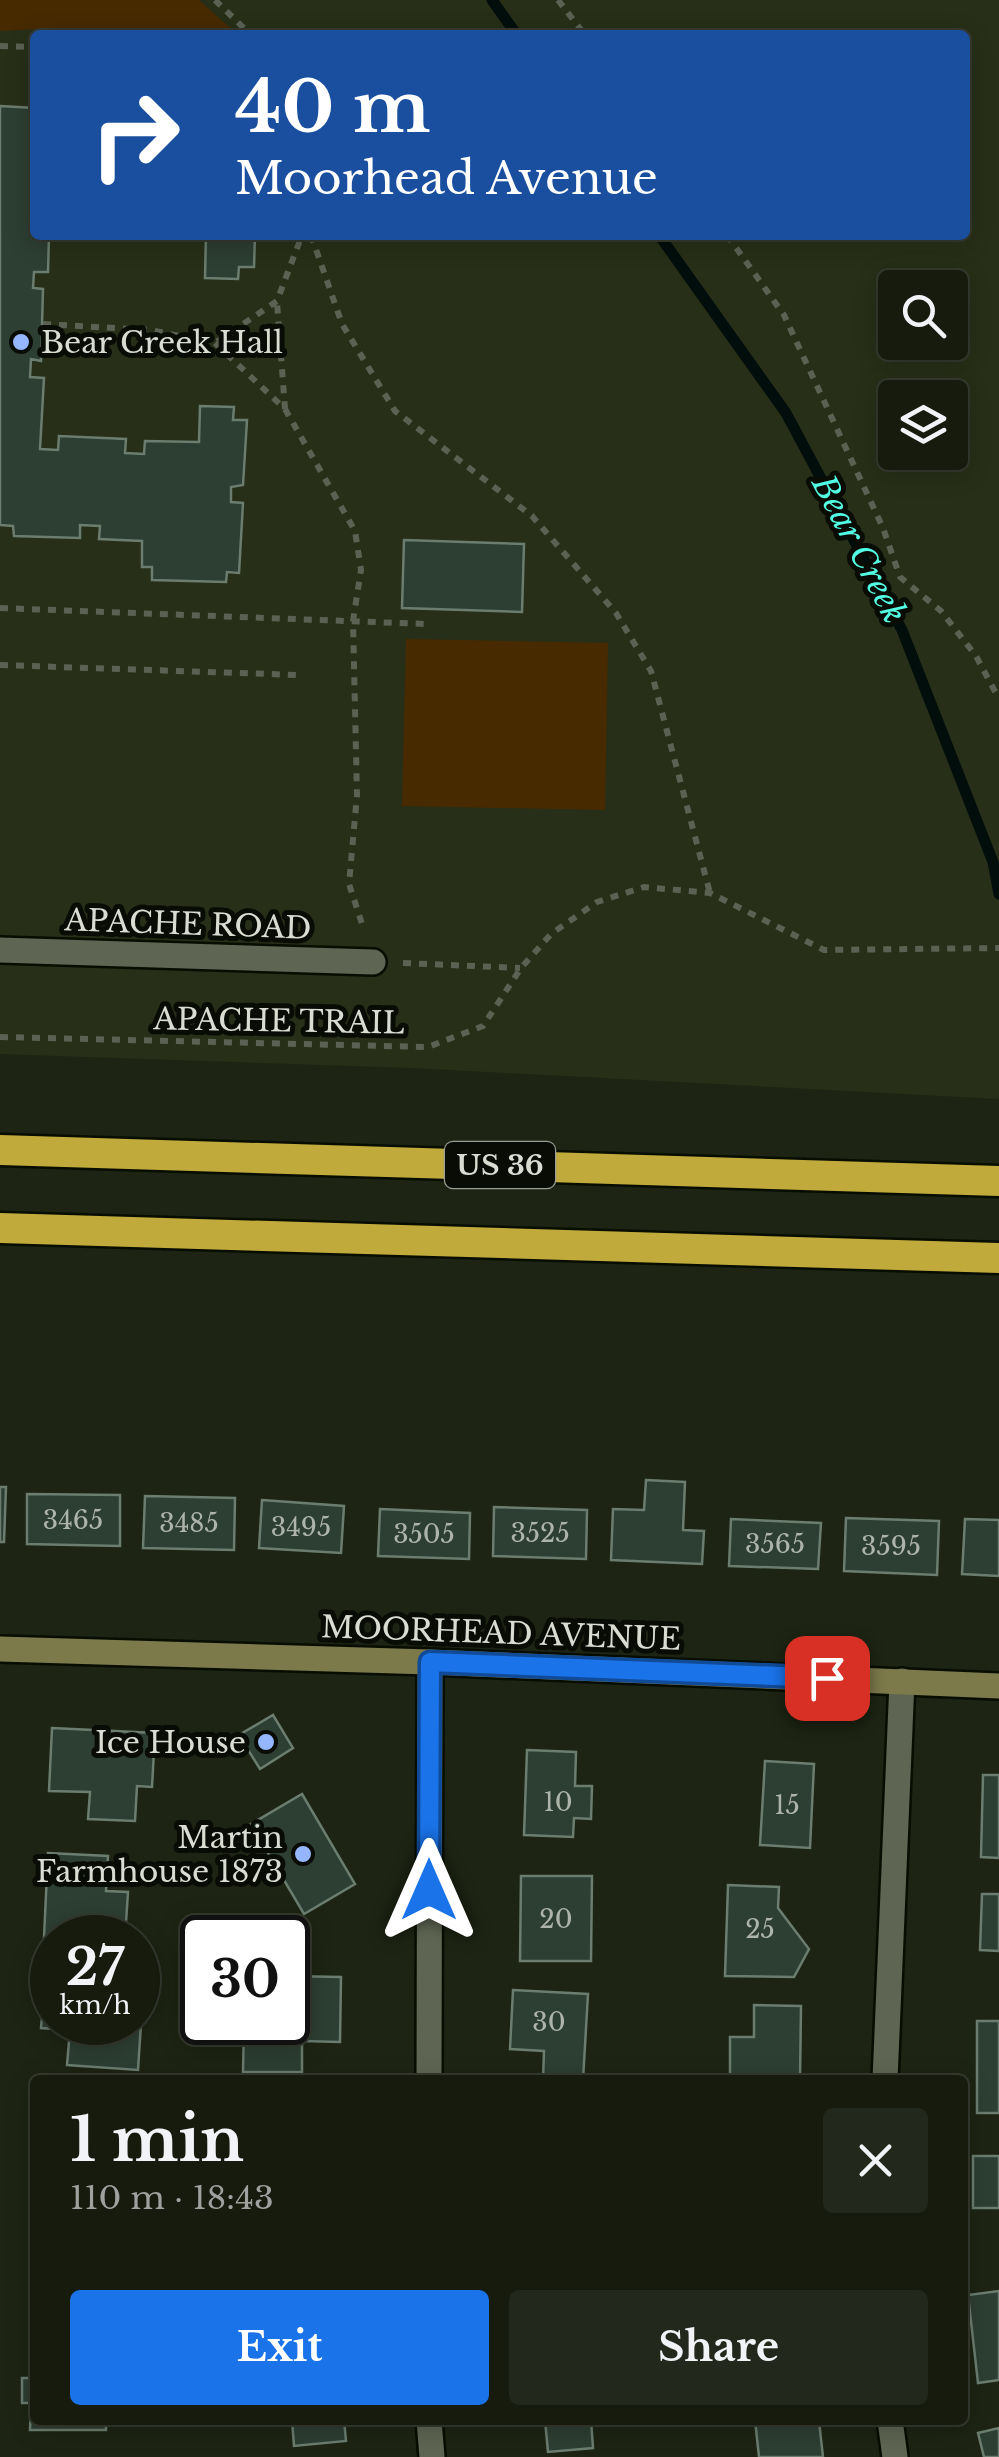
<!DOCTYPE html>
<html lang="en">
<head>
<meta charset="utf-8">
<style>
  body { margin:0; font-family:"Libre Baskerville",serif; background:#23281c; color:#f1f3f6; height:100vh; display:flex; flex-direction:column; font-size:38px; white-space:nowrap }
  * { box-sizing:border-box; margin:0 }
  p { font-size:32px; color:#9ea19e }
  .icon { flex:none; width:55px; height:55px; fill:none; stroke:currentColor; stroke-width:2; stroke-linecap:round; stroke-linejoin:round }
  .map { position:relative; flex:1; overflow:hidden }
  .details { position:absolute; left:30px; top:2075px; width:938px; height:350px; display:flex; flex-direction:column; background:#161b0e; border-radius:10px; box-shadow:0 5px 25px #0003,0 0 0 2px #35392e }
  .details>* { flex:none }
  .guide { position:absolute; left:30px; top:30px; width:940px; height:210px; border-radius:10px; box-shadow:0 5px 25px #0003,0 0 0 2px #35392e; background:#1a4fa0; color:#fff; overflow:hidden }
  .fabs { position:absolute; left:878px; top:270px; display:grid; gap:20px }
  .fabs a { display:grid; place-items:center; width:90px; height:90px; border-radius:10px; background:#161b0e; box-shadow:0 5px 25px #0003,0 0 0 2px #35392e; font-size:50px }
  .speed { position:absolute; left:30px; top:1915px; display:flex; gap:20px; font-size:50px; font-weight:700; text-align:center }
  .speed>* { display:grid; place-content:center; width:130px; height:130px; border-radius:50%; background:#161b0e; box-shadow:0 5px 25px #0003,0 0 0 2px #35392e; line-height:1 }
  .speed small { font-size:25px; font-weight:400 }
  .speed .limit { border:5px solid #111; border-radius:15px; background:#fff; color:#111 }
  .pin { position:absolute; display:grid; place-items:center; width:85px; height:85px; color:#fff; margin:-42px; border-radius:20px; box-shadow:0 5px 15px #0006 }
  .me { position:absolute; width:110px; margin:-55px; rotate:0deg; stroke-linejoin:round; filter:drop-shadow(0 0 8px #0008) }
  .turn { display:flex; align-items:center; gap:35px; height:210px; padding:0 40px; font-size:45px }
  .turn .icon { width:130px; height:130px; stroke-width:2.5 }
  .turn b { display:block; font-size:70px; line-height:85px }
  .round { display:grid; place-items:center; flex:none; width:105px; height:105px; border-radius:10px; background:#23281c }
  .summary { display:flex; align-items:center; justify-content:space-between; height:170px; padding:0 40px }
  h1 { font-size:60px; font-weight:700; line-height:75px }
  .cta { display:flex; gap:20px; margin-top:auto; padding:20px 40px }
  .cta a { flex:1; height:115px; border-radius:10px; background:#1a73e8; color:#fff; font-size:40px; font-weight:700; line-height:115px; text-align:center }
  .cta a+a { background:#23281c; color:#f1f3f6 }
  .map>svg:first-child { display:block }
</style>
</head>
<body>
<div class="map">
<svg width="999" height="2457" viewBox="0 0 999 2457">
  <rect width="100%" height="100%" fill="#1d2413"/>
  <path fill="#272f18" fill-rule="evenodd" d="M 0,0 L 999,0 L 999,1099 L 412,1068 L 0,1054 ZM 35,35 L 965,35 L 965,235 L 35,235 ZM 895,288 L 950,288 L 950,342 L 895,342 ZM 895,398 L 950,398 L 950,452 L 895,452 Z"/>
  <path fill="#482a00" d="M 0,0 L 199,0 L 238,35 L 100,35 L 37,29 L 0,31 Z
    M 406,639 L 608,643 L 605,810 L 402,806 Z"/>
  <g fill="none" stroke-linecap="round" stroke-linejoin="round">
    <path stroke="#020e0c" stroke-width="11" d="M 492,0 L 517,35
      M 659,235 L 786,413 L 902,630 L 993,862 L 999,894"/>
  </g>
  <path fill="#2d3e32" stroke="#6a7d6f" stroke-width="2.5" d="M 0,106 L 35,108 L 35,235 L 49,235 L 48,272 L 34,272 L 33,288 L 43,289 L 41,361 L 31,359 L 30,377 L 44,378 L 40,449 L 58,450 L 59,436 L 126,439 L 125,453 L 144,454 L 145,441 L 199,442 L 200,406 L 234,407 L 233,420 L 247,420 L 243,485 L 231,487 L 231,502 L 243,503 L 239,573 L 227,572 L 226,582 L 152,580 L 152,567 L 142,567 L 142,541 L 99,539 L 100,526 L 80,525 L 80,538 L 14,536 L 13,526 L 0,525 Z
    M 206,235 L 255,235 L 254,267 L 239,267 L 238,279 L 205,278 Z
    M 404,540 L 524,544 L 522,612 L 402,608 Z
    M 646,1480 L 685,1482 L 683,1530 L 704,1531 L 702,1564 L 611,1560 L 613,1509 L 644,1510 Z
    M 0,1487 L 6,1487 L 4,1542 L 0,1542 Z
    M 27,1494 L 120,1495 L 120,1546 L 27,1544 Z
    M 145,1496 L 235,1498 L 234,1550 L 143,1548 Z
    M 262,1500 L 344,1506 L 341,1553 L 259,1548 Z
    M 494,1507 L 587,1510 L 586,1559 L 493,1556 Z
    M 380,1509 L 470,1513 L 469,1559 L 378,1556 Z
    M 846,1518 L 939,1521 L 937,1575 L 844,1571 Z
    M 731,1519 L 821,1523 L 818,1569 L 729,1566 Z
    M 965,1519 L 999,1520 L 999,1576 L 962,1574 Z
    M 273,1715 L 293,1748 L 260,1769 L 239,1735 Z
    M 52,1728 L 155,1733 L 152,1787 L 137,1786 L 135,1821 L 88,1819 L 90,1792 L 49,1791 Z
    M 527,1750 L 576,1752 L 575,1786 L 592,1786 L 591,1819 L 574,1818 L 573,1837 L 524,1835 Z
    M 765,1761 L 814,1764 L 810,1848 L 760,1845 Z
    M 983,1775 L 999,1775 L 999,1858 L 981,1857 Z
    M 302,1794 L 355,1884 L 304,1914 L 251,1824 Z
    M 48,1853 L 108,1856 L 106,1891 L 128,1892 L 125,1938 L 44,1937 Z
    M 521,1876 L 592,1876 L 591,1961 L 520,1961 Z
    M 728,1885 L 779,1887 L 778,1908 L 809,1949 L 794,1977 L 725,1976 Z
    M 982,1894 L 999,1894 L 999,1951 L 980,1950 Z
    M 46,1970 L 52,1970 L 52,2022 L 141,2024 L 138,2070 L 67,2065 L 70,2030 L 41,2028 Z
    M 288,1976 L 341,1977 L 340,2042 L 302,2041 L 302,2072 L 243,2072 L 244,2022 L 288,2022 Z
    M 513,1990 L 588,1994 L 583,2080 L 543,2080 L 544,2051 L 510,2049 Z
    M 754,2005 L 801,2006 L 800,2080 L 730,2080 L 730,2037 L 754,2037 Z
    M 977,2021 L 999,2021 L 999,2113 L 977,2113 Z
    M 973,2156 L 999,2156 L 999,2208 L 973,2208 Z
    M 999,2291 L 999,2380 L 978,2383 L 968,2295 Z
    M 32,2340 L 35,2340 L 35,2420 L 106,2420 L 106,2430 L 30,2430 L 31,2403 L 22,2403 L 22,2378 L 32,2378 Z
    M 292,2420 L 344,2420 L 346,2441 L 294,2446 Z
    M 545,2420 L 591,2420 L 593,2448 L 548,2452 Z
    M 755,2420 L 805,2420 L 806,2423 L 819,2421 L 823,2457 L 759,2457 Z
    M 999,2428 L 999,2457 L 984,2457 L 978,2433 Z"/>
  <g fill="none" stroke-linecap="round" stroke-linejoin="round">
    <g stroke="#080d01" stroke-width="30">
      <path id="street" d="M 0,950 L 373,962
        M 429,2080 L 430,1662
        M 885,2080 L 902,1681
        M 429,2420 L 432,2457
        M 890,2420 L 895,2457"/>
    </g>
    <g stroke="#080d01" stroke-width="30">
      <path id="secondary" d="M 0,1649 L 430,1662 L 999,1686"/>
    </g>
    <g stroke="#080d01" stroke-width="35">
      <path id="highway" d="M 0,1150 L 999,1181
        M 0,1228 L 999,1258"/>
    </g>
    <path stroke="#5c6253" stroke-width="6" stroke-dasharray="8 8" stroke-linecap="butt" d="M 215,0 L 251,35
      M 558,0 L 585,35
      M 0,46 L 35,47
      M 311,235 L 342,324 L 395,411 L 532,516 L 616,613 L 651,671 L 710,893
      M 727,235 L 784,315 L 883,528 L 900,577 L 941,611 L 976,656 L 999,699
      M 43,324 L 150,330 L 215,343 L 277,301 L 302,235
      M 215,343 L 285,409 L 277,302
      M 285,409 L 355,531 L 361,570 L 353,621 L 357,795 L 349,884 L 364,930
      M 0,608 L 426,624
      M 0,665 L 298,675
      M 403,963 L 520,968
      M 0,1037 L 428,1047 L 483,1026 L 521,968 L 551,934 L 597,902 L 644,887 L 710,893 L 824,950 L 999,948"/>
    <use href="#street" stroke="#5e6552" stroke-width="25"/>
    <use href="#secondary" stroke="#7c7a4b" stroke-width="25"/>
    <use href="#highway" stroke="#c1aa3c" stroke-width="30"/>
  </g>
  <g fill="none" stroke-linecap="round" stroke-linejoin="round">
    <g stroke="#114b97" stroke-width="25">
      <path id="route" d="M 429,1890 L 430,1662 L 827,1678"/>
    </g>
    <use href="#route" stroke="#1a73e8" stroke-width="18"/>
  </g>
  <g fill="#95b6fd" stroke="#090c05" stroke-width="4">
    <circle cx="21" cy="342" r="10"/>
    <circle cx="266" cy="1742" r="10"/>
    <circle cx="303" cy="1854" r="10"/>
  </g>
  <g text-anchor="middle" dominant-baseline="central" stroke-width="10" stroke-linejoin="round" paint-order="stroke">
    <g font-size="25" fill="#adb4a9">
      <text x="73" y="1520">3465</text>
      <text x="189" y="1523">3485</text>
      <text x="301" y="1527">3495</text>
      <text x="540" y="1533">3525</text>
      <text x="424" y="1534">3505</text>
      <text x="775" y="1544">3565</text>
      <text x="891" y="1546">3595</text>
      <text x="558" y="1802">10</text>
      <text x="787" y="1805">15</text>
      <text x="556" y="1919">20</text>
      <text x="760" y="1929">25</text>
      <text x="549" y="2022">30</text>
    </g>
    <rect fill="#090c05" stroke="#9a9e94" stroke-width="2.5" x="445" y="1142" width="110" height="46" rx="8"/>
    <g font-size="28" font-weight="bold" fill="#d8dcd1">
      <text x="500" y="1165">US 36</text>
    </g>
    <g font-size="30" fill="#d8dcd1" stroke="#090c05" text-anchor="end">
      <text x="41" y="342" text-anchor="start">Bear Creek Hall</text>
      <text x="246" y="1742">Ice House</text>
      <text x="283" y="1837">Martin<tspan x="283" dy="34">Farmhouse 1873</tspan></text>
    </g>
    <g font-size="30" fill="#d8dcd1" stroke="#090c05">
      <text transform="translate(188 924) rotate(2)">APACHE ROAD</text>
      <text transform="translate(279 1021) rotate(1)">APACHE TRAIL</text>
      <text transform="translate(501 1633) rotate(2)">MOORHEAD AVENUE</text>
    </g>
    <g font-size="32" font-style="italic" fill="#52fee4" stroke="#090c05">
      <text transform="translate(859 549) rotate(62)">Bear Creek</text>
    </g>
  </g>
</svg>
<div class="fabs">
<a><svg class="icon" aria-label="search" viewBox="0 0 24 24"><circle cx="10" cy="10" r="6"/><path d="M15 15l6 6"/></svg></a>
<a><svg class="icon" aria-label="layers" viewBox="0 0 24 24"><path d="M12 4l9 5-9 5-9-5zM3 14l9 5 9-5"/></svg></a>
</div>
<div class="speed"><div>27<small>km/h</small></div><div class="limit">30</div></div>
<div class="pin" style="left:827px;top:1678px;background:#d93025"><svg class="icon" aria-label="arrive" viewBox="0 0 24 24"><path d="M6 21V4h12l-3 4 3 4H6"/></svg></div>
<svg class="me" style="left:429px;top:1890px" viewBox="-20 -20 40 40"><path d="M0-17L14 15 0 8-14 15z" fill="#1a73e8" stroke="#fff" stroke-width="4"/></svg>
<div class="guide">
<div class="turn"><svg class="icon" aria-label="right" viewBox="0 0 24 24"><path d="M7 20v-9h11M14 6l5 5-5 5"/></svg><div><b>40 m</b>Moorhead Avenue</div></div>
</div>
<section class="details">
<div class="summary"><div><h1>1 min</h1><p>110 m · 18:43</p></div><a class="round"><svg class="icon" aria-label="close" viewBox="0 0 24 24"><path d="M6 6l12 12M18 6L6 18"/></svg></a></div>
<div class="cta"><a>Exit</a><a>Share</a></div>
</section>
</div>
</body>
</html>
